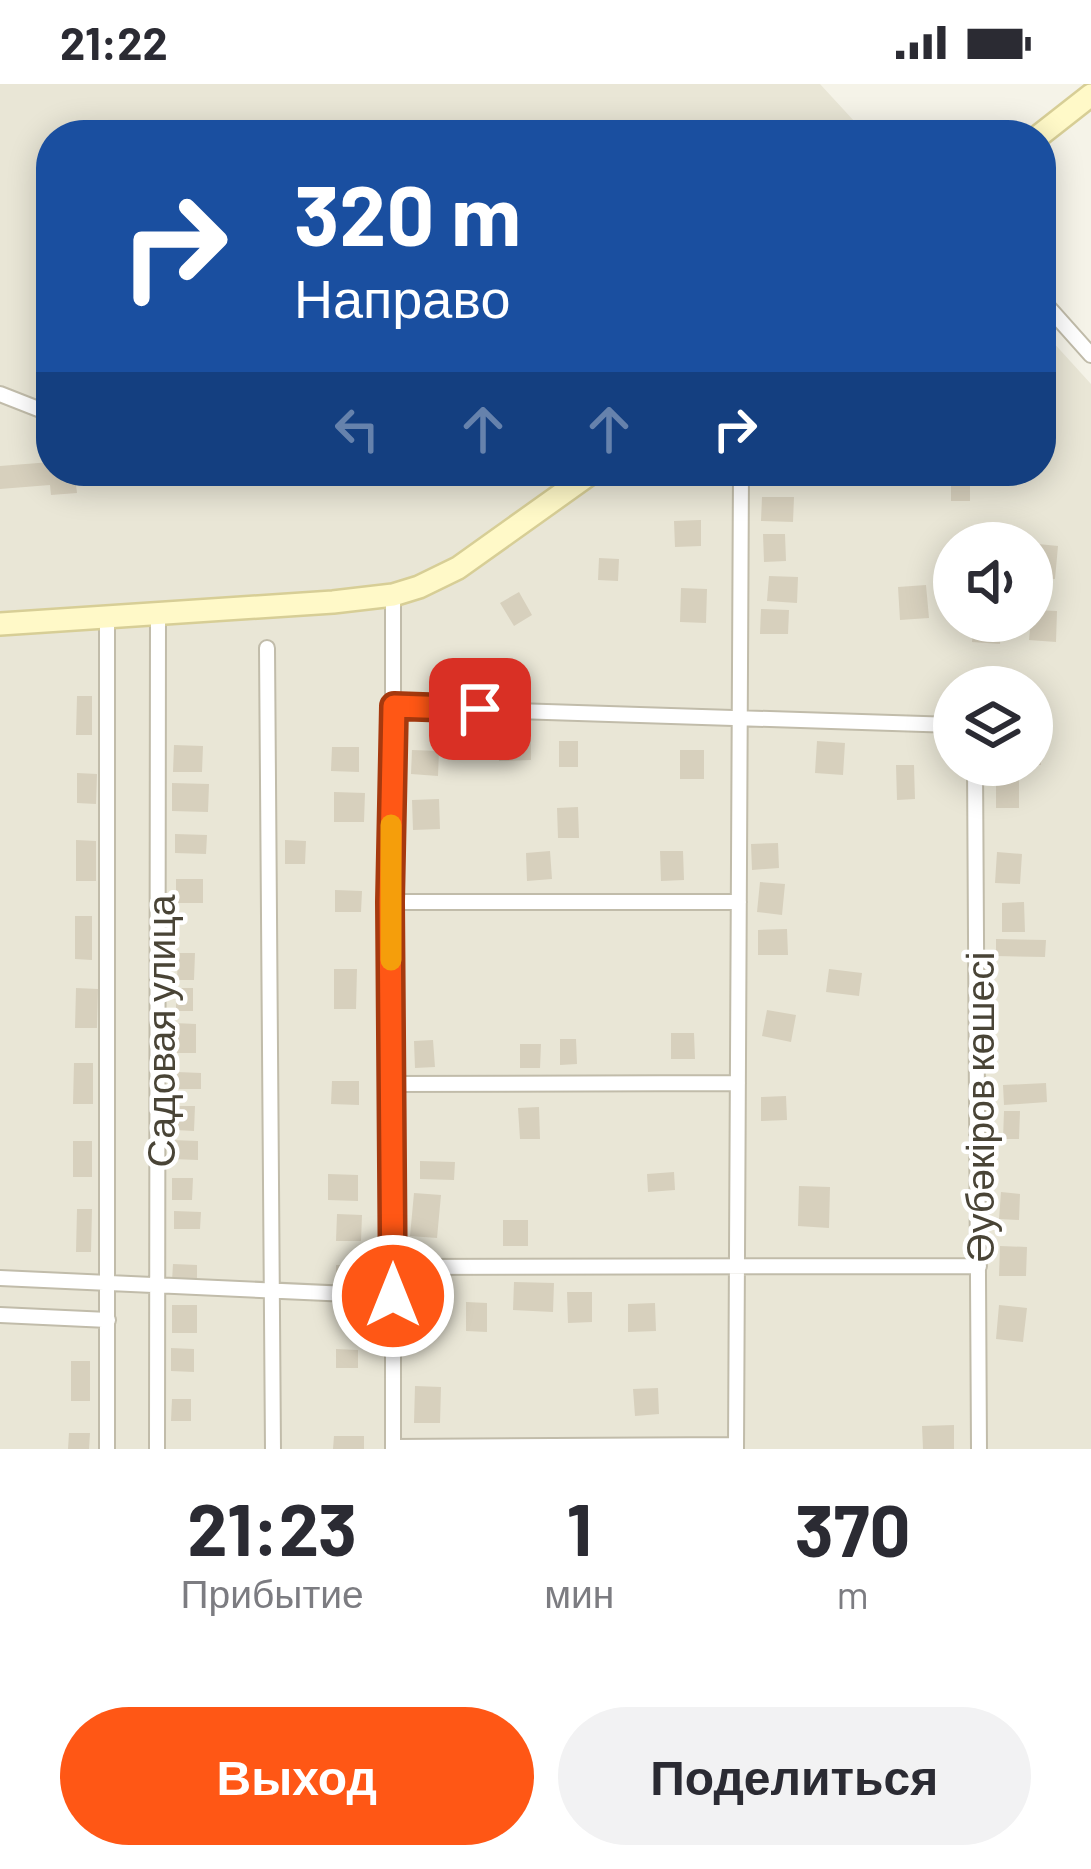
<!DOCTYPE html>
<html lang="ru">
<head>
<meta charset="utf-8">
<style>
  body { margin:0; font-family:Barlow,sans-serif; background:#f2f2f3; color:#2b2b33; height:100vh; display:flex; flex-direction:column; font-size:45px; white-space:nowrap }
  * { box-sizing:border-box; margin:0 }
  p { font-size:39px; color:#7c7c81 }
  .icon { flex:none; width:66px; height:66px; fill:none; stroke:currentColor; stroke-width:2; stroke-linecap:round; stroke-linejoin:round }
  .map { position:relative; height:1365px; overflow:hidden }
  .drawer { display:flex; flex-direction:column; background:#fff; flex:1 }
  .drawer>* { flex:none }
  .guide { position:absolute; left:36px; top:36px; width:1020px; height:366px; border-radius:48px; box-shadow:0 6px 30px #0003; background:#1a4fa0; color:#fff; overflow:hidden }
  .fabs { position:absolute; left:933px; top:438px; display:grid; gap:24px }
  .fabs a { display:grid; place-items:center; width:120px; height:120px; border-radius:50%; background:#fff; box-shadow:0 6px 30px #0003; font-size:60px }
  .pin { position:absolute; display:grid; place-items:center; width:102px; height:102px; color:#fff; margin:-51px; border-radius:24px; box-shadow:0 6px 18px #0006 }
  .me { position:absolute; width:132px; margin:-66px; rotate:0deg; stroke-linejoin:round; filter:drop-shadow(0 0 9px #0008) }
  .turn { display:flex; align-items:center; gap:42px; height:252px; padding:0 60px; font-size:54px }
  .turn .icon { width:156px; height:156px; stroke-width:2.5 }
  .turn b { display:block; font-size:84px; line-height:102px }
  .lanes { display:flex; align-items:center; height:114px; padding:0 60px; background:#0003; justify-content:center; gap:60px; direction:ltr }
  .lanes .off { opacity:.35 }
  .eta { display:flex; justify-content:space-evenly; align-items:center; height:204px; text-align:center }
  .eta b { font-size:72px; font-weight:700; line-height:84px }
  .primary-button { display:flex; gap:24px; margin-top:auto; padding:24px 60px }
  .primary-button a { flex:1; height:138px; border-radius:72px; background:#ff5715; color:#fff; font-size:48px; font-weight:700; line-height:138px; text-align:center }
  .primary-button a+a { background:#f2f2f3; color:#2b2b33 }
  .status { display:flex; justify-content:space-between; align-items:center; height:84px; padding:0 60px; background:#fff; direction:ltr }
  .status svg { height:33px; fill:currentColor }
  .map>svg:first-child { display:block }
</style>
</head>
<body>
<div class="status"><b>21:22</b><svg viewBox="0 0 49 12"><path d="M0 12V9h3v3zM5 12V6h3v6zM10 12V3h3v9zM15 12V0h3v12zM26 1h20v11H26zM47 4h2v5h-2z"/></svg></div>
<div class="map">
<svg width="1091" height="1365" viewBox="0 0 1091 1365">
  <rect width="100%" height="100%" fill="#f5f3e8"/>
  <path fill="#e9e6d6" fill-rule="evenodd" d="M 0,0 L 820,0 L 867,51 L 51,51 L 51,387 L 1041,387 L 1041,245 L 1091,300 L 1091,1365 L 0,1365 ZM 954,459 L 1032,459 L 1032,537 L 954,537 ZM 954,603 L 1032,603 L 1032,681 L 954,681 Z"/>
  <path fill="#d7d0bd" d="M 51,378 L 51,387 L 83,387 L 84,400 L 76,401 L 77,409 L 51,411 L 50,401 L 0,405 L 0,382 Z
    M 951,390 L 970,390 L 970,417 L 951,417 Z
    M 762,413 L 794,413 L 793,438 L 761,437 Z
    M 701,436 L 701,462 L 675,463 L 674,437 Z
    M 763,450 L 785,450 L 786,477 L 764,478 Z
    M 1038,460 L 1058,462 L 1055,495 L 1035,494 Z
    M 599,474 L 619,475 L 618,497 L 598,496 Z
    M 769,492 L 798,493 L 797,519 L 767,517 Z
    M 926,501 L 929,534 L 900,536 L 898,503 Z
    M 681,504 L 707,505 L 706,539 L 680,538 Z
    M 519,508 L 532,531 L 514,542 L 500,519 Z
    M 761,525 L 789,526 L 788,550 L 760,550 Z
    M 1032,526 L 1057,527 L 1056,558 L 1029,556 Z
    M 974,537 L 1002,537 L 1000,560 L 972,558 Z
    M 77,612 L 92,612 L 92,651 L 76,651 Z
    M 1032,650 L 1041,650 L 1041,681 L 1032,681 Z
    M 499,654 L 531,654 L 531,676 L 499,677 Z
    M 559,657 L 578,657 L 578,683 L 559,683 Z
    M 817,657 L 845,659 L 843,691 L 815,689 Z
    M 174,661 L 203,662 L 202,688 L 173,688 Z
    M 332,663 L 359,663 L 359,688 L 331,687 Z
    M 412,666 L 439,667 L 438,692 L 411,690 Z
    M 680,666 L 704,666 L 704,695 L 680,695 Z
    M 896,681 L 914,681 L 915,715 L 897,716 Z
    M 77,689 L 97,690 L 96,720 L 77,719 Z
    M 996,692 L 1019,692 L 1019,724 L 996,724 Z
    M 172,699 L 209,700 L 208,728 L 172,727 Z
    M 334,708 L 365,709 L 364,738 L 334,738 Z
    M 439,715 L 440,745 L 413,746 L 412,716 Z
    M 578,723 L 579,754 L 558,754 L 557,724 Z
    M 175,750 L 207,751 L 206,770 L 175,769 Z
    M 76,756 L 96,757 L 96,797 L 76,797 Z
    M 285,756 L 306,757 L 305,780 L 285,780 Z
    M 778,759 L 779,784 L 752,786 L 751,760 Z
    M 550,767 L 552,795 L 527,797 L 526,769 Z
    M 660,767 L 683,767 L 684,796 L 661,797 Z
    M 997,768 L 1022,770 L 1020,800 L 995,799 Z
    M 176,795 L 203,795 L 203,819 L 176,819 Z
    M 760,798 L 785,800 L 782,831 L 757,828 Z
    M 335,806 L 362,807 L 361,828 L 335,828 Z
    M 1024,818 L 1025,848 L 1002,848 L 1002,819 Z
    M 75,832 L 92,832 L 92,876 L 75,875 Z
    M 787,845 L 788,871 L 758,871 L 758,846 Z
    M 996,855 L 1046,856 L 1045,873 L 996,872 Z
    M 178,869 L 195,869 L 194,896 L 177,896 Z
    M 334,885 L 357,885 L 356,925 L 334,925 Z
    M 829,885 L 862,889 L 859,912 L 826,908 Z
    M 76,904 L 98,905 L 97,944 L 75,944 Z
    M 176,904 L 193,904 L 193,927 L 176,927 Z
    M 767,926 L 796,931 L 791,958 L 762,952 Z
    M 174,939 L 196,940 L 196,969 L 174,969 Z
    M 671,949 L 694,949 L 695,975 L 671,975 Z
    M 560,955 L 576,955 L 577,980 L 560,981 Z
    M 433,956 L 435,983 L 415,984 L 414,957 Z
    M 520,960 L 541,960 L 540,984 L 520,984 Z
    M 74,979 L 93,979 L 93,1020 L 73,1020 Z
    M 177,988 L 201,989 L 201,1005 L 176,1005 Z
    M 332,997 L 359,997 L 359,1021 L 331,1020 Z
    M 1046,999 L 1047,1018 L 1004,1021 L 1003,1001 Z
    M 786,1012 L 787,1036 L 761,1037 L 761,1013 Z
    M 175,1022 L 195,1022 L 194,1047 L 175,1046 Z
    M 539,1023 L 540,1055 L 520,1055 L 518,1024 Z
    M 1004,1027 L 1020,1027 L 1019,1055 L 1003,1055 Z
    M 172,1056 L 198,1057 L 198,1076 L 172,1075 Z
    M 73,1057 L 92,1057 L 92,1093 L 73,1093 Z
    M 420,1077 L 455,1078 L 454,1096 L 420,1095 Z
    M 674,1088 L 675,1106 L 648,1108 L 647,1090 Z
    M 328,1090 L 358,1091 L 358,1117 L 328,1116 Z
    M 172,1094 L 193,1094 L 192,1116 L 172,1116 Z
    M 799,1102 L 830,1103 L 829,1144 L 798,1142 Z
    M 1001,1108 L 1020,1110 L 1019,1136 L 999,1135 Z
    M 414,1109 L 441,1111 L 437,1154 L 410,1152 Z
    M 77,1125 L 92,1125 L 91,1168 L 76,1168 Z
    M 174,1127 L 201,1128 L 200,1145 L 174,1145 Z
    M 337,1130 L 362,1131 L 361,1157 L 336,1157 Z
    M 503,1136 L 528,1136 L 528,1162 L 503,1162 Z
    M 1000,1162 L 1027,1163 L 1026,1192 L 999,1192 Z
    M 173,1180 L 197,1181 L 197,1197 L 172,1197 Z
    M 336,1181 L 356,1181 L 355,1205 L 336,1204 Z
    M 514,1198 L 554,1199 L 553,1228 L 513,1226 Z
    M 567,1208 L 592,1208 L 592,1238 L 568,1239 Z
    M 466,1218 L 487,1219 L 487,1248 L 466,1247 Z
    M 655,1219 L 656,1247 L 628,1248 L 628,1220 Z
    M 172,1221 L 197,1221 L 197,1249 L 172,1249 Z
    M 999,1221 L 1027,1224 L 1023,1258 L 996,1255 Z
    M 171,1264 L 194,1265 L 194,1288 L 171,1287 Z
    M 336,1265 L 358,1266 L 358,1284 L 336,1284 Z
    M 71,1277 L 90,1277 L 90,1317 L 71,1317 Z
    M 415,1302 L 441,1303 L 440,1339 L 414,1339 Z
    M 658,1304 L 659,1330 L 635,1332 L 633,1305 Z
    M 172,1315 L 191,1315 L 191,1337 L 171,1337 Z
    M 954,1341 L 954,1365 L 923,1365 L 922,1342 Z
    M 69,1349 L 90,1349 L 89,1365 L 68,1365 Z
    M 334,1352 L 364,1352 L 364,1365 L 333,1365 Z"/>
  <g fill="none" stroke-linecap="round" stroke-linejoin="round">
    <g stroke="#c1bcaa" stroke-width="18">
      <path id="street" d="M 1041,215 L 1091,271
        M 0,310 L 51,330
        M 393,511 L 393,1365
        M 267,564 L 273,1365
        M 394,623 L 954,641
        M 975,681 L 979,1365
        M 390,818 L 739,818
        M 391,1000 L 738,999
        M 393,1183 L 979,1182
        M 0,1194 L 393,1212
        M 0,1231 L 108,1236
        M 393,1363 L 736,1361
        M 107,1365 L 107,533
        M 157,1365 L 158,530
        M 736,1365 L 741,387"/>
    </g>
    <g stroke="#d7ce96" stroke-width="26">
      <path id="secondary" d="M 1040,51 L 1091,11
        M 0,540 L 333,518 L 393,511 L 419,503 L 458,484 L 594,387"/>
    </g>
    <use href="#street" stroke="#fff" stroke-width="14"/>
    <use href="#secondary" stroke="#fff9c8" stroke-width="21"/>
  </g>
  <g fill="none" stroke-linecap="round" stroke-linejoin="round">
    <g stroke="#a6390e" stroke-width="30">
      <path id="route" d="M 393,1212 L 390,818 L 394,622 L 480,625"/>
    </g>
    <use href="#route" stroke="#ff5715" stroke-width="21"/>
    <path stroke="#f59e0b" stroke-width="21" d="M 391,876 L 391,741"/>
  </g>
  <g text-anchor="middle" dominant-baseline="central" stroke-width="9" stroke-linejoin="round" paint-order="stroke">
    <g font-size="39" fill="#494436" stroke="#fff">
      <text transform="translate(159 947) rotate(-90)">Садовая улица</text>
      <text transform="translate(978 1023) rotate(-90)">Әубәкіров көшесі</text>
    </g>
  </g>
</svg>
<div class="fabs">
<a><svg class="icon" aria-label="sound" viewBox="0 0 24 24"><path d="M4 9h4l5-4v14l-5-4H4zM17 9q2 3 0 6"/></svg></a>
<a><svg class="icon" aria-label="layers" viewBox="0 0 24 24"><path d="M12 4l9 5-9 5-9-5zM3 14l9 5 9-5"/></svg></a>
</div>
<div class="pin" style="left:480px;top:625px;background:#d93025"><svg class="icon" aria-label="arrive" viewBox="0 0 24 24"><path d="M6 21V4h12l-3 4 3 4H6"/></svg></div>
<svg class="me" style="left:393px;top:1212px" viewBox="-20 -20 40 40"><circle r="17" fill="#ff5715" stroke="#fff" stroke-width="3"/><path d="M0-11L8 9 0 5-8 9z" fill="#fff"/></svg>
<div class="guide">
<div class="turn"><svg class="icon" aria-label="right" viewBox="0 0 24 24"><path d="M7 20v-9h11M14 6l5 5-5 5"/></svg><div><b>320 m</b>Направо</div></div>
<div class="lanes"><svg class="icon off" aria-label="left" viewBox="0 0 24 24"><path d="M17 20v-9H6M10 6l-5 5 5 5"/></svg><svg class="icon off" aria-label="ahead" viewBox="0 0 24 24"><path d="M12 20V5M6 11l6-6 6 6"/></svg><svg class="icon off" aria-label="ahead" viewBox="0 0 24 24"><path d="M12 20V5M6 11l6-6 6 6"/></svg><svg class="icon" aria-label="right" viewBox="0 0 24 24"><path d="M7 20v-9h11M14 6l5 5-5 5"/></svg></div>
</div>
</div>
<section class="drawer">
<div class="eta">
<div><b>21:23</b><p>Прибытие</p></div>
<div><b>1</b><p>мин</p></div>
<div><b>370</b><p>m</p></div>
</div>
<div class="primary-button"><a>Выход</a><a>Поделиться</a></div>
</section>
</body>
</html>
